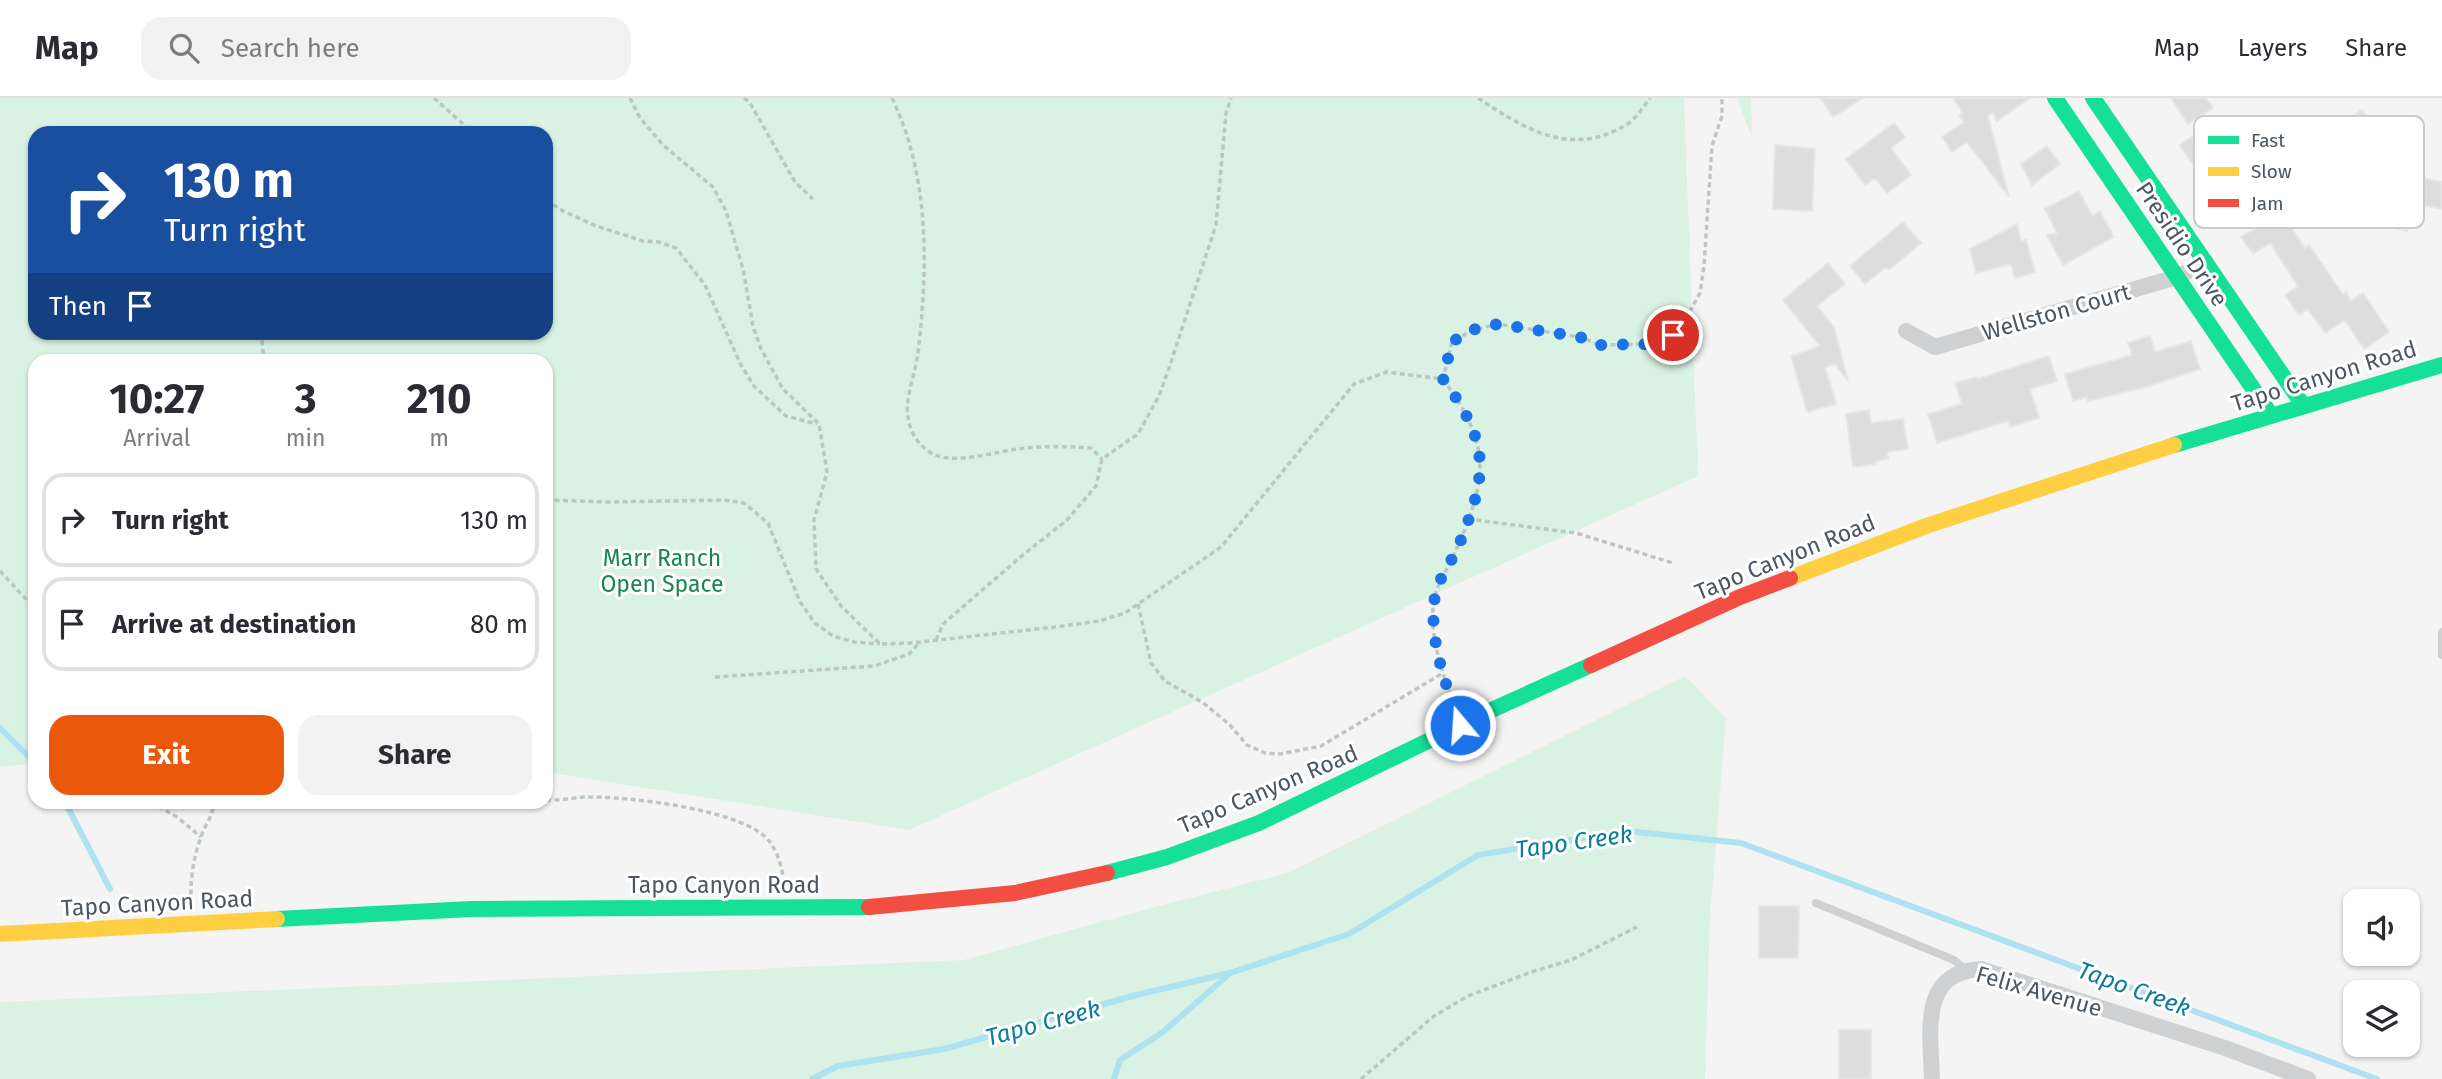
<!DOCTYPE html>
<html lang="en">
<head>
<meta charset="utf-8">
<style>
  body { margin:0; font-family:"Fira Sans",sans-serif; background:#f2f2f3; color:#2b2b33; height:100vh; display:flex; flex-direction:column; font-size:26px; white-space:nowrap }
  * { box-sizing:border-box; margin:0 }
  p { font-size:23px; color:#7c7c81 }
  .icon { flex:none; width:38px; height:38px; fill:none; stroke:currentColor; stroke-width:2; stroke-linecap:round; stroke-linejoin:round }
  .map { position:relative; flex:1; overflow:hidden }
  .panel { position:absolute; left:28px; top:256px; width:525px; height:455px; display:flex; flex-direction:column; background:#fff; border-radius:21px; box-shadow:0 2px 5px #0004 }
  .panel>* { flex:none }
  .guide { position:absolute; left:28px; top:28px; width:525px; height:214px; border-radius:21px; box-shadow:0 2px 5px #0004; background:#1a4fa0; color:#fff; overflow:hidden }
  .tools { position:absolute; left:2343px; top:791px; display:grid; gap:14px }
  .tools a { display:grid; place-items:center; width:77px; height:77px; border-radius:14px; background:#fff; box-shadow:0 2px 5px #0004; font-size:35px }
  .pin { position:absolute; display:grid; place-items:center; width:60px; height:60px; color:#fff; margin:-30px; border:4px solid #fff; border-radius:50%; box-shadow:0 2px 7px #0007 }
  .me { position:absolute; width:77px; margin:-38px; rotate:342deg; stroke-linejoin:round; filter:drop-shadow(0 0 5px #0008) }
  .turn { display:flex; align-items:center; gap:24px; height:147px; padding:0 21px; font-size:32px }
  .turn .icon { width:91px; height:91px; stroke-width:2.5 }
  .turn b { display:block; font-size:49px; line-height:60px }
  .then { display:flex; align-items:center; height:66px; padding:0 21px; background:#0003; gap:14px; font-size:26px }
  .eta { display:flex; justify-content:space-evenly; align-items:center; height:119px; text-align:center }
  .eta b { font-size:42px; font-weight:700; line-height:49px }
  .primary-button { display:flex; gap:14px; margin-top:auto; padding:14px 21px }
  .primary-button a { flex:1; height:80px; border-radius:21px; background:#ea580c; color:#fff; font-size:28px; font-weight:700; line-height:80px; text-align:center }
  .primary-button a+a { background:#f2f2f3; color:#2b2b33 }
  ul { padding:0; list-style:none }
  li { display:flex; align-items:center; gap:21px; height:94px; margin:0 14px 10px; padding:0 7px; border:4px solid #e1e1e2; border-radius:21px }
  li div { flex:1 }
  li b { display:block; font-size:26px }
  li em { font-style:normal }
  header { display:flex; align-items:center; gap:42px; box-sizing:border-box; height:98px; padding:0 35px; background:#fff; border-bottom:2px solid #e1e1e2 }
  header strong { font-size:33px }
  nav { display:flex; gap:38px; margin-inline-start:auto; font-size:24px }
  .search { width:490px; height:63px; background:#f2f2f3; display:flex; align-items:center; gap:18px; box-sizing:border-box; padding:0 24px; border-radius:21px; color:#7c7c81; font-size:26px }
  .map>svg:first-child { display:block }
</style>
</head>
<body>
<header>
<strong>Map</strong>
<div class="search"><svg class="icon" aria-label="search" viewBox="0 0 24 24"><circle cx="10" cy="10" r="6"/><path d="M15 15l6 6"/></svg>Search here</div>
<nav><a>Map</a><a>Layers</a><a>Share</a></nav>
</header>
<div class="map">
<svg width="2442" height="981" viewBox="0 0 2442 981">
  <rect width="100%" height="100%" fill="#f4f4f4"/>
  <path fill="#d9f2e3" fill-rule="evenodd" d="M 0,0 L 1684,0 L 1698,378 L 909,732 L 546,674 L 546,262 L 35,262 L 35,665 L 0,669 ZM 546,35 L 546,234 L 35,234 L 35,35 Z
    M 1737,0 L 1751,0 L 1752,40 Z
    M 1685,578 L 1726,620 L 1710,817 L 1705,981 L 0,981 L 0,904 L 964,862 L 1155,809 L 1288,775 Z"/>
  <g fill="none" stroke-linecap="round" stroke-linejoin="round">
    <path stroke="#aee2f0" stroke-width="6" d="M 0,630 L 35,665
      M 65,704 L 110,791
      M 812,981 L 838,968 L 944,951 L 1136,897 L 1230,875 L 1349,836 L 1478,757 L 1627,733 L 1741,745 L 2377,981
      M 1114,981 L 1120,962 L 1163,934 L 1229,876"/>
  </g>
  <path fill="#ddddde" stroke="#e5e6e7" stroke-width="2" d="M 1821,0 L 1863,0 L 1833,19 Z
    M 1953,0 L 2030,0 L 1997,23 L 1993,15 L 1988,18 L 2009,99 L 1967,44 L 1952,54 L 1942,39 L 1964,24 L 1959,17 L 1963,15 Z
    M 2171,0 L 2206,0 L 2213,10 L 2188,26 Z
    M 2362,12 L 2381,41 L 2399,29 L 2413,50 L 2371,78 L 2338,29 Z
    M 1894,25 L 1905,39 L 1891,50 L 1911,77 L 1887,95 L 1875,80 L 1865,87 L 1846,61 Z
    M 2201,33 L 2215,55 L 2231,44 L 2237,53 L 2247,47 L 2258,62 L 2253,66 L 2291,122 L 2287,124 L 2305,150 L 2309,147 L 2343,197 L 2346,194 L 2351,203 L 2363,195 L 2389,234 L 2364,251 L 2345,222 L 2325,235 L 2308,211 L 2299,217 L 2285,197 L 2298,188 L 2270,145 L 2253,156 L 2241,139 L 2256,130 L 2226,83 L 2216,90 L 2201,68 L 2196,71 L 2180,47 Z
    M 1775,47 L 1815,51 L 1812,113 L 1773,111 Z
    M 2047,48 L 2060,66 L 2032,87 L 2021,66 Z
    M 2391,73 L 2442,84 L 2442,111 L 2414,105 L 2407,133 L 2379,126 Z
    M 2079,93 L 2092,118 L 2100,113 L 2114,139 L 2063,167 L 2047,137 L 2057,135 L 2045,111 Z
    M 1903,124 L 1921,145 L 1889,172 L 1886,169 L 1865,186 L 1850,168 Z
    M 2017,126 L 2021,143 L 2026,142 L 2035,174 L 2015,180 L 2011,166 L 1976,175 L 1970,151 Z
    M 1828,165 L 1845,186 L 1817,208 L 1834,229 L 1848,283 L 1835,266 L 1825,269 L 1836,306 L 1807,314 L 1791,258 L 1820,248 L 1783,202 Z
    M 2150,238 L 2155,254 L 2191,243 L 2200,271 L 2142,290 L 2088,303 L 2087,299 L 2073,303 L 2065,276 L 2132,257 L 2128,245 Z
    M 2049,258 L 2057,283 L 2030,291 L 2039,320 L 2010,329 L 2008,323 L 1937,345 L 1928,316 L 1962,306 L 1955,285 L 1976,279 L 1977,281 Z
    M 1869,312 L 1871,325 L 1903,321 L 1908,351 L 1887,354 L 1888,361 L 1876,363 L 1876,366 L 1853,369 L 1846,316 Z
    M 1759,808 L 1799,808 L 1798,860 L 1759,860 Z
    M 1839,932 L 1871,932 L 1871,981 L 1839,981 Z"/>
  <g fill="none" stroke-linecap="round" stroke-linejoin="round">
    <path stroke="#bcc7c4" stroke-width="3.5" stroke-dasharray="5 3.5" stroke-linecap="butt" d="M 434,0 L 473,35
      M 630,0 L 640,20 L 663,47 L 713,89 L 726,113 L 743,171 L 753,228 L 761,251 L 783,291 L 819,326 L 827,374 L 814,422 L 816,471 L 841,508 L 880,546 L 911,545 L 1055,529 L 1099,523 L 1125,515 L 1221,449 L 1354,286 L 1386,274 L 1443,281 L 1452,244 L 1473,232 L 1498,226 L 1580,239 L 1600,247 L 1656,246 L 1673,237 L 1683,226 L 1700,195 L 1704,168 L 1712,48 L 1722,18 L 1722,0
      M 744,0 L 750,5 L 795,84 L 813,101
      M 892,0 C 930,79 928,170 918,255 C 915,279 902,304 910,328 C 914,341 925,354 938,358 C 960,365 995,354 1017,351 C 1041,348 1067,348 1091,350 L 1102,361
      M 1478,0 C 1526,32 1573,61 1629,25 C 1637,19 1644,8 1650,0
      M 546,102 L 563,113 L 596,128 L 643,143 L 659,144 L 676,150 L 705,187 L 741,267 L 754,288 L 786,318 L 817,326
      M 261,234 L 264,262
      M 1443,281 C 1490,346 1489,377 1457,450 C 1451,465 1441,479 1436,494 C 1425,530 1443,574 1454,609
      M 546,402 L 608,404 L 725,402 L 744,405 L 768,425 L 800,504 L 815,525 L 833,538 L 854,544 L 880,546
      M 1468,421 L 1576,435 L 1673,465
      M 0,473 L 35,511
      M 1138,506 L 1151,565 L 1165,583 L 1202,604 L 1229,626 L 1247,647 L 1265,655 L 1280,656 L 1321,648 L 1443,575
      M 936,542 L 943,526 L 1024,456 L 1067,422 L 1096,388 L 1102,361 L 1138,336 L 1159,298 L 1169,270 L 1216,127 L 1226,15 L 1231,0
      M 715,579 L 874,568 L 909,556 L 919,545
      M 546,702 C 558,703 571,700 584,699 C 624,698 746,711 770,744 C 779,756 783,775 785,790
      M 151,704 L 177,719 L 201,739
      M 191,805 C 190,784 193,760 201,739 C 205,726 214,718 213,704
      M 1361,981 L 1434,918 L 1468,898 L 1531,874 L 1571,862 L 1637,829"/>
    <path stroke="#ced0d2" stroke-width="8" d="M 2442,534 L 2442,557
      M 1816,805 L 1954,862 L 1966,872"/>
    <path stroke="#ced0d2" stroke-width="16" d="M 1906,233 L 1935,249 L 2177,179 L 2206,164
      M 1932,981 C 1931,936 1918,874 1981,871 L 2225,950 L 2308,981"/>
    <path stroke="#16e098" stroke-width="16" d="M 2055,0 L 2271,317
      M 2093,0 L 2303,307
      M 2174,347 L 2442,267
      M 1107,775 L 1167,759 L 1259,725 L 1496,610 L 1591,567
      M 277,821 L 471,811 L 869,809"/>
    <path stroke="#ffcf43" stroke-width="16" d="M 1790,480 L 1926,428 L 2174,347
      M 0,836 L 277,821"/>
    <path stroke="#f24e42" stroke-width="16" d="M 1591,567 L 1740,499 L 1790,480
      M 869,809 L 1015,795 L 1107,775"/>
  </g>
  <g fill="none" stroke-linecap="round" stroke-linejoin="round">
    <path stroke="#1a73e8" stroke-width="12" stroke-dasharray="0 21.6" d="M 1460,627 C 1446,586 1428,542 1435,498 C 1438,481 1451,465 1458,449 C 1488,376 1491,347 1443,281 L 1452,244 L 1472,232 L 1498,226 L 1580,239 L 1600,247 L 1656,246 L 1673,237"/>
  </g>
  <g text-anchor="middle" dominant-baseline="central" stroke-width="6" stroke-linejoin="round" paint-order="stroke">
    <g font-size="23" fill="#4a5661" stroke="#fff">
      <text transform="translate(2182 146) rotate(56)">Presidio Drive</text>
      <text transform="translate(2056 214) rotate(-16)">Wellston Court</text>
      <text transform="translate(2324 278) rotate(-17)">Tapo Canyon Road</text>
      <text transform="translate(1785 459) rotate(-22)">Tapo Canyon Road</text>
      <text transform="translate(1268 691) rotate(-23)">Tapo Canyon Road</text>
      <text x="724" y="787">Tapo Canyon Road</text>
      <text transform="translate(157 805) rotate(-3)">Tapo Canyon Road</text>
      <text transform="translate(2039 893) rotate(16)">Felix Avenue</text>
    </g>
    <g font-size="23" fill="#17864f" stroke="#fff">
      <text x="662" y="460">Marr Ranch<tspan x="662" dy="26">Open Space</tspan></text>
    </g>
    <g font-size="24" font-style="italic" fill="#0c7c9b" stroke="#fff">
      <text transform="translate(1574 744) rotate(-8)">Tapo Creek</text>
      <text transform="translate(2134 891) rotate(20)">Tapo Creek</text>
      <text transform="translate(1043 925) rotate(-15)">Tapo Creek</text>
    </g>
  </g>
  <rect x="2194" y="18" width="230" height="112" rx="10" fill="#fff" stroke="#c9ccd0" stroke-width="2"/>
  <rect x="2208" y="38" width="31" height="8" fill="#16e098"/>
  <rect x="2208" y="69" width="31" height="9" fill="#ffcf43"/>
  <rect x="2208" y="101" width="31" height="8" fill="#f24e42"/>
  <g font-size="19" fill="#4a5661">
    <text x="2251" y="49">Fast</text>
    <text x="2251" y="80">Slow</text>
    <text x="2251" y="112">Jam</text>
  </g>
</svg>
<div class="tools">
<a><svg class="icon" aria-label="sound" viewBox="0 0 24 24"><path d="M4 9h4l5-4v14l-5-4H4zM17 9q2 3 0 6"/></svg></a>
<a><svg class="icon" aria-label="layers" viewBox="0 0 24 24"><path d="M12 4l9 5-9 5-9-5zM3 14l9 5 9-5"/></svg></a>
</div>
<div class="pin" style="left:1673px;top:237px;background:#d93025"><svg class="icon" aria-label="arrive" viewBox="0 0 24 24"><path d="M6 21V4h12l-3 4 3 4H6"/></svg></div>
<svg class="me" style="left:1460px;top:627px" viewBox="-20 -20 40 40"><circle r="17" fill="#1a73e8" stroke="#fff" stroke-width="3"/><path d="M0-11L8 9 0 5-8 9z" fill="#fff"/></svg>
<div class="guide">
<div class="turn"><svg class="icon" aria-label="right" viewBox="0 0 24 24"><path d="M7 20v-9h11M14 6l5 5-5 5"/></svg><div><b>130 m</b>Turn right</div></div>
<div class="then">Then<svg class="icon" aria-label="arrive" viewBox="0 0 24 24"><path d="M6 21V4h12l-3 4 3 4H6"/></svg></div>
</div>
<section class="panel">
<div class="eta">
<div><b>10:27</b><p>Arrival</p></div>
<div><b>3</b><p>min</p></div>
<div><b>210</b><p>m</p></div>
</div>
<ul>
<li><svg class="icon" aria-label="right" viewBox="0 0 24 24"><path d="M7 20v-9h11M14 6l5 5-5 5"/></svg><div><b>Turn right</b></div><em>130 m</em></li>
<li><svg class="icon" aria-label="arrive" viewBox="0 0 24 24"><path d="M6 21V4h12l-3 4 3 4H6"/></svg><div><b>Arrive at destination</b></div><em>80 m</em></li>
</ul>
<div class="primary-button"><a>Exit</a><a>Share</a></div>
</section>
</div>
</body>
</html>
